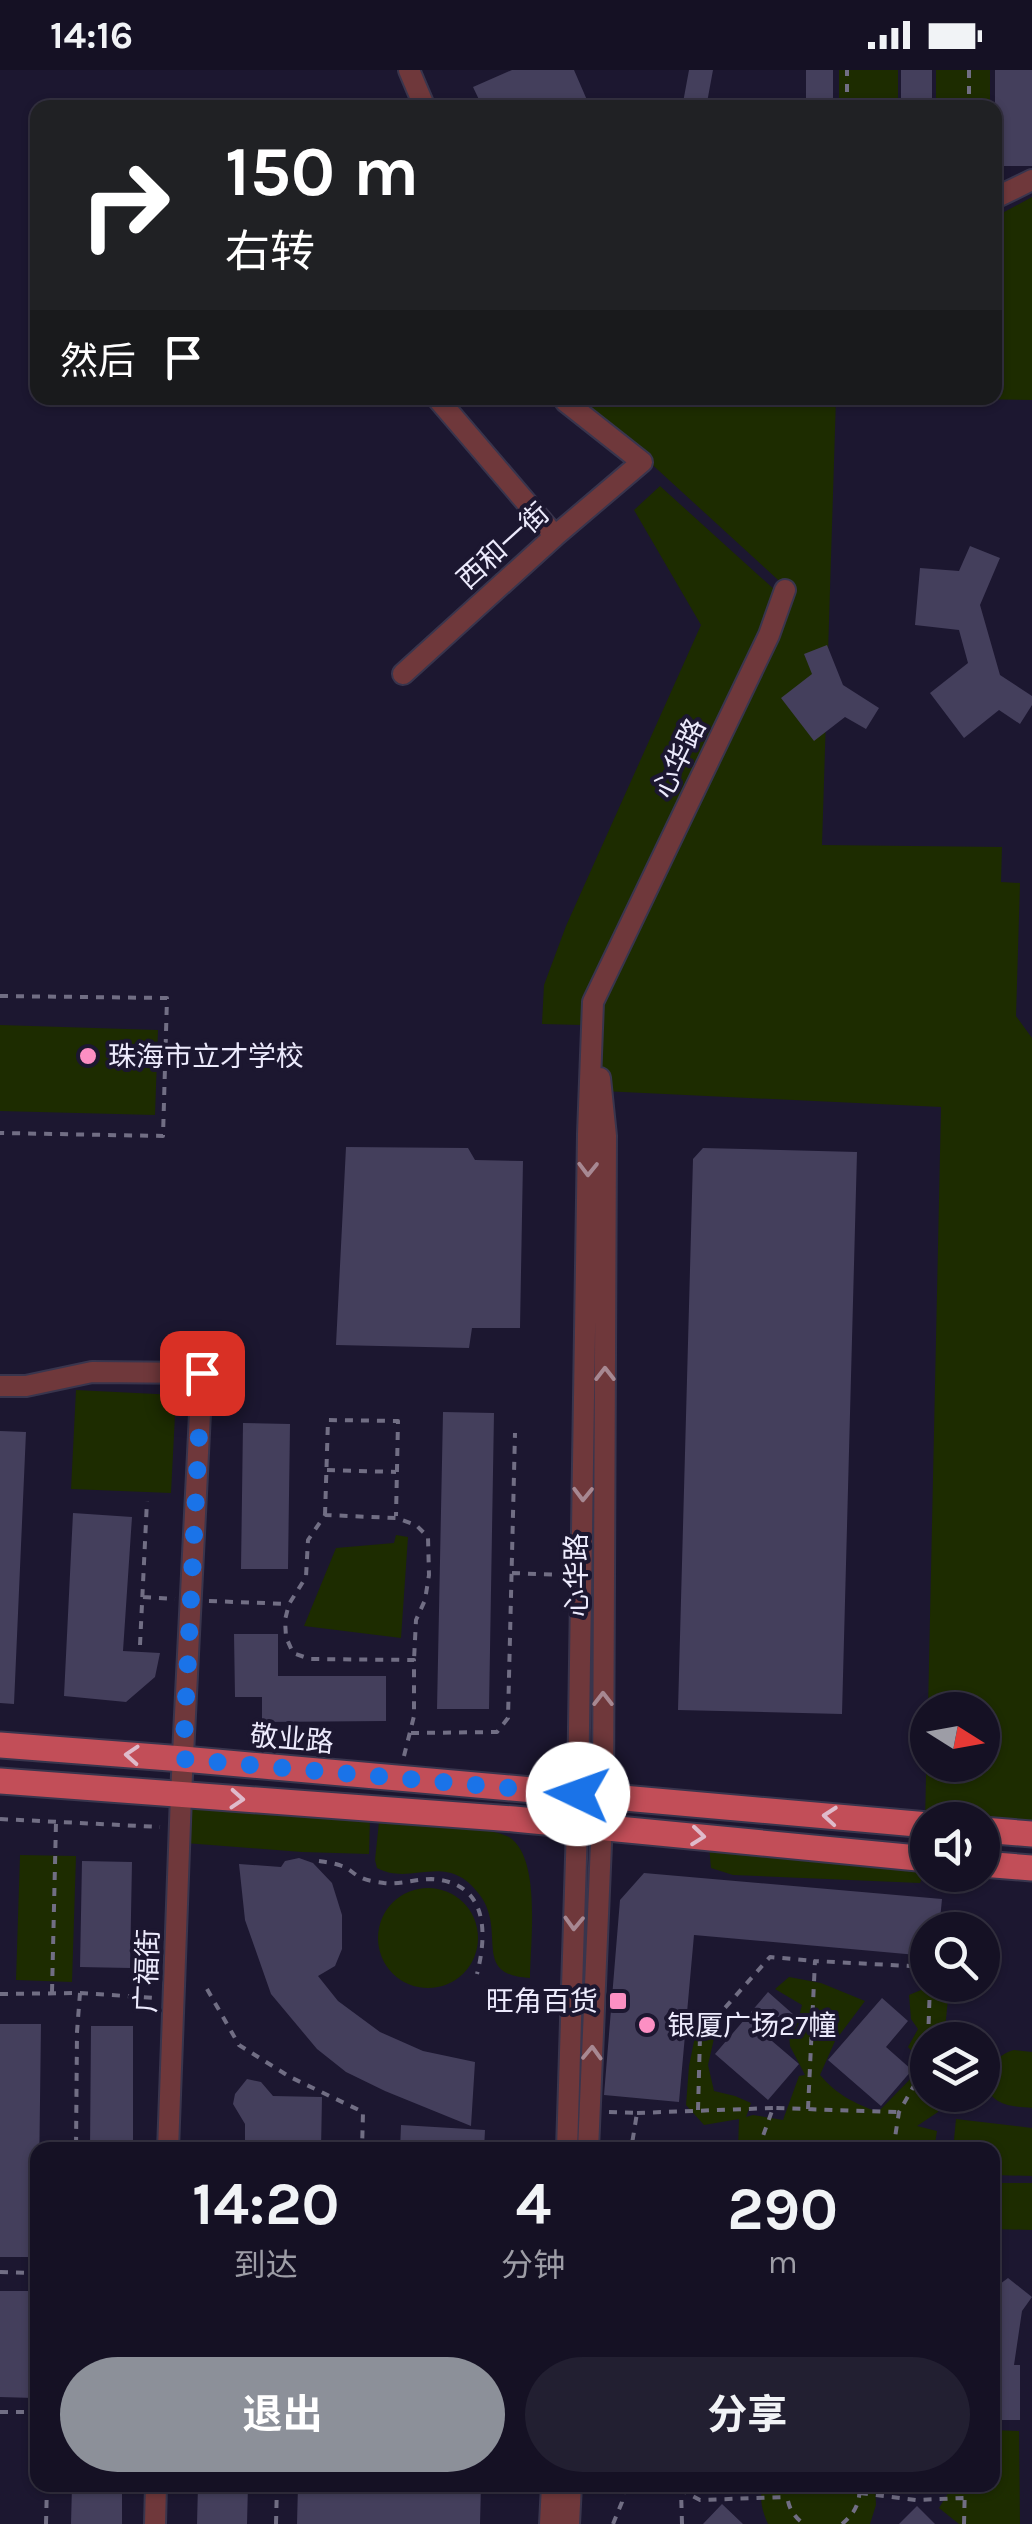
<!DOCTYPE html>
<html lang="zh">
<head>
<meta charset="utf-8">
<style>
  body { margin:0; font-family:Karla,"Noto Sans SC",sans-serif; background:#221f31; color:#f1f3f6; height:100vh; display:flex; flex-direction:column; font-size:38px; white-space:nowrap }
  * { box-sizing:border-box; margin:0 }
  p { font-size:32px; color:#9d9da6 }
  .icon { flex:none; width:55px; height:55px; fill:none; stroke:currentColor; stroke-width:2; stroke-linecap:round; stroke-linejoin:round }
  .map { position:relative; flex:1; overflow:hidden }
  .drawer { position:absolute; left:30px; top:2072px; width:970px; height:350px; display:flex; flex-direction:column; background:#151124; border-radius:20px; box-shadow:0 2px 8px #0004,0 0 0 2px #343141 }
  .drawer>* { flex:none }
  .hud { position:absolute; left:30px; top:30px; width:972px; height:305px; border-radius:20px; box-shadow:0 2px 8px #0004,0 0 0 2px #343141; background:#202124; color:#fff; overflow:hidden }
  .needle { width:65px; rotate:101deg }
  .buttons { position:absolute; left:910px; top:1622px; display:grid; gap:20px }
  .buttons a { display:grid; place-items:center; width:90px; height:90px; border-radius:50%; background:#151124; box-shadow:0 2px 8px #0004,0 0 0 2px #343141; font-size:50px }
  .pin { position:absolute; display:grid; place-items:center; width:85px; height:85px; color:#fff; margin:-42px; border-radius:20px; box-shadow:0 5px 15px #0006 }
  .me { position:absolute; width:110px; margin:-55px; rotate:273deg; stroke-linejoin:round; filter:drop-shadow(0 0 8px #0008) }
  .turn { display:flex; align-items:center; gap:35px; height:210px; padding:0 30px; font-size:45px }
  .turn .icon { width:130px; height:130px; stroke-width:2.5 }
  .turn b { display:block; font-size:70px; line-height:85px }
  .then { display:flex; align-items:center; height:95px; padding:0 30px; background:#0003; gap:20px; font-size:38px }
  .eta { display:flex; justify-content:space-evenly; align-items:center; height:170px; text-align:center }
  .eta b { font-size:60px; font-weight:700; line-height:70px }
  .primary-button { display:flex; gap:20px; margin-top:auto; padding:20px 30px }
  .primary-button a { flex:1; height:115px; border-radius:60px; background:#8c9099; color:#fff; font-size:40px; font-weight:700; line-height:115px; text-align:center }
  .primary-button a+a { background:#221f31; color:#f1f3f6 }
  .status { display:flex; justify-content:space-between; align-items:center; height:70px; padding:0 50px; background:#151124; direction:ltr }
  .status svg { height:28px; fill:currentColor }
  .map>svg:first-child { display:block }
</style>
</head>
<body>
<div class="status"><b>14:16</b><svg viewBox="0 0 49 12"><path d="M0 12V9h3v3zM5 12V6h3v6zM10 12V3h3v9zM15 12V0h3v12zM26 1h20v11H26zM47 4h2v5h-2z"/></svg></div>
<div class="map">
<svg width="1032" height="2454" viewBox="0 0 1032 2454">
  <rect width="100%" height="100%" fill="#1c1730"/>
  <path fill="#1d2c00" d="M 839,0 L 898,0 L 898,37 L 839,37 Z
    M 936,0 L 990,0 L 990,37 L 936,37 Z
    M 1032,127 L 1032,330 L 912,328 L 995,328 L 995,147 Z
    M 570,328 L 836,328 L 822,775 L 1002,777 L 1001,812 L 1020,813 L 1016,946 L 1032,968 L 1032,1764 L 982,1750 L 928,1750 L 925,1755 L 927,1658 L 928,1695 L 982,1695 L 982,1640 L 928,1640 L 941,1037 L 602,1021 L 593,932 L 788,519 L 646,389 Z
    M 660,416 L 776,521 L 763,560 L 583,929 L 582,955 L 542,954 L 544,915 L 566,856 L 701,555 L 634,440 Z
    M 0,955 L 158,960 L 155,1045 L 0,1041 Z
    M 76,1320 L 176,1325 L 171,1423 L 71,1419 Z
    M 396,1465 L 408,1467 L 401,1568 L 304,1556 L 336,1478 L 394,1473 Z
    M 189,1732 L 370,1746 L 369,1784 L 302,1782 L 185,1773 Z
    M 379,1752 C 407,1754 488,1755 509,1767 C 542,1788 530,1874 530,1908 C 470,1905 508,1861 479,1824 C 446,1780 412,1817 377,1798 L 375,1790 Z
    M 709,1776 L 926,1799 L 920,1813 L 733,1805 L 711,1798 Z
    M 20,1785 L 76,1786 L 72,1912 L 16,1910 Z
    M378 1868a50 50 0 1 1 100 0a50 50 0 1 1-100 0Z
    M 789,1907 L 821,1913 L 865,1931 L 835,1971 L 820,2005 C 837,2025 854,2033 878,2042 L 924,1995 L 908,1977 L 918,1959 L 911,1949 L 909,1925 L 933,1915 L 949,1918 L 944,1970 L 928,1970 L 928,2025 L 940,2025 L 938,2042 L 917,2056 L 937,2061 L 934,2080 L 738,2080 L 739,2049 L 704,2055 L 686,2035 L 689,1996 L 697,1957 L 709,1956 L 715,1964 L 708,1995 L 714,2021 L 735,2026 L 751,2033 L 746,2047 L 753,2045 L 783,2050 L 799,2006 L 805,2005 L 790,1976 L 789,1963 L 798,1950 L 802,1935 L 775,1919 Z
    M 1014,1980 L 1032,1982 L 1032,2038 C 1021,2037 1008,2037 998,2031 C 974,2016 992,1985 1014,1980 Z
    M 956,2049 L 1032,2058 L 1032,2106 L 993,2105 L 992,2080 L 953,2080 Z
    M 993,2113 L 1032,2113 L 1032,2160 L 993,2159 Z
    M 993,2360 L 1019,2361 L 1020,2454 L 959,2454 L 939,2438 L 953,2415 L 992,2415 Z
    M 763,2415 L 875,2415 L 876,2435 L 870,2454 L 768,2454 C 762,2441 759,2429 763,2415 Z"/>
  <path fill="#443f5c" d="M 512,0 L 574,0 L 587,30 L 569,38 L 483,38 L 473,17 Z
    M 689,0 L 713,0 L 706,38 L 682,38 Z
    M 806,0 L 833,0 L 833,38 L 806,38 Z
    M 901,0 L 932,0 L 932,38 L 901,38 Z
    M 995,0 L 1032,0 L 1032,96 L 995,96 Z
    M 970,476 L 1000,488 L 980,535 L 1000,605 L 1032,626 L 1032,635 L 1020,654 L 999,640 L 964,668 L 930,623 L 968,593 L 959,560 L 915,555 L 920,498 L 959,501 Z
    M 827,575 L 843,615 L 879,638 L 866,659 L 845,647 L 814,671 L 781,628 L 812,604 L 804,584 Z
    M 346,1077 L 468,1078 L 475,1090 L 523,1091 L 520,1258 L 472,1258 L 469,1278 L 336,1275 Z
    M 703,1078 L 857,1082 L 842,1644 L 678,1640 L 693,1089 Z
    M 443,1342 L 494,1343 L 489,1639 L 437,1639 Z
    M 243,1353 L 290,1354 L 288,1499 L 241,1499 Z
    M 0,1361 L 26,1362 L 14,1634 L 0,1633 Z
    M 73,1443 L 132,1447 L 123,1581 L 160,1583 L 155,1607 L 126,1632 L 64,1626 Z
    M 234,1564 L 278,1564 L 278,1606 L 386,1606 L 386,1651 L 262,1652 L 262,1627 L 235,1627 Z
    M 299,1788 L 313,1793 L 332,1813 L 342,1845 L 342,1879 L 335,1896 L 318,1906 L 338,1931 L 380,1962 L 423,1981 L 475,1992 L 471,2056 L 385,2021 L 346,2002 L 317,1979 L 271,1924 L 245,1850 L 239,1794 L 281,1797 L 285,1791 Z
    M 82,1791 L 132,1792 L 130,1898 L 80,1897 Z
    M 644,1803 L 942,1829 L 939,1860 L 928,1860 L 928,1886 L 694,1865 L 679,2032 L 604,2025 L 620,1830 Z
    M 768,1922 L 794,1945 L 772,1971 L 799,1994 L 768,2030 L 715,1984 Z
    M 882,1928 L 908,1951 L 886,1977 L 912,2000 L 881,2036 L 828,1990 Z
    M 0,1954 L 41,1954 L 38,2187 L 0,2187 Z
    M 91,1956 L 133,1956 L 133,2080 L 90,2080 Z
    M 247,2009 L 261,2012 L 273,2026 L 322,2027 L 321,2080 L 245,2080 L 245,2054 L 233,2034 L 235,2024 Z
    M 401,2055 L 485,2060 L 484,2080 L 400,2080 Z
    M 1008,2208 L 1032,2227 L 1022,2241 L 1014,2295 L 1020,2295 L 1020,2350 L 992,2350 L 992,2220 Z
    M 0,2221 L 36,2221 L 34,2328 L 0,2327 Z
    M 72,2415 L 122,2415 L 122,2454 L 71,2454 Z
    M 198,2415 L 248,2415 L 247,2454 L 197,2454 Z
    M 298,2415 L 481,2415 L 480,2454 L 297,2454 Z
    M 722,2434 L 743,2454 L 703,2454 Z
    M 917,2436 L 935,2454 L 899,2454 Z"/>
  <g fill="none" stroke-linecap="round" stroke-linejoin="round">
    <g stroke="#39354d" stroke-width="24">
      <path id="minor" d="M 409,0 L 425,38
        M 995,128 L 1032,110
        M 437,328 L 555,466
        M 403,604 L 555,466 L 642,392 L 566,332 L 563,328
        M 0,1316 L 26,1316 L 92,1302 L 202,1303 L 181,1725 L 168,2080
        M 567,2080 L 578,1724 L 588,1064 L 593,932 L 769,565 L 785,520
        M 588,2080 L 603,1727 L 606,1066 L 600,1008
        M 155,2454 L 156,2415
        M 550,2454 L 552,2415
        M 569,2454 L 571,2415"/>
    </g>
    <g stroke="#39354d" stroke-width="29">
      <path id="major" d="M 0,1675 L 183,1689 L 928,1755
        M 0,1711 L 514,1749 L 928,1789
        M 982,1760 L 1032,1764
        M 982,1794 L 1032,1798"/>
    </g>
    <path stroke="#716e84" stroke-width="4" stroke-dasharray="8 8" stroke-linecap="butt" d="M 969,0 L 969,38
      M 847,38 L 847,0
      M 0,926 L 167,928 L 163,1066 L 0,1063
      M 327,1400 L 396,1402
      M 325,1445 L 328,1350 L 398,1351 L 396,1446
      M 512,1503 L 562,1505
      M 143,1527 L 175,1529
      M 209,1531 L 289,1534
      M 140,1575 L 147,1431
      M 411,1663 L 497,1662 L 508,1648 L 515,1363
      M 404,1686 L 414,1646 L 414,1590 L 310,1589 L 293,1583 L 286,1567 L 285,1550 L 289,1534 L 306,1507 L 308,1470 L 325,1445 L 396,1448 L 416,1455 L 428,1467 L 429,1505 L 425,1530 L 416,1550 L 414,1590
      M 0,1749 L 160,1757
      M 319,1791 C 326,1792 334,1793 342,1796 C 349,1798 354,1805 362,1808 C 368,1811 377,1812 384,1813 C 401,1815 414,1809 431,1809 C 487,1812 488,1861 477,1904
      M 207,1919 L 239,1975 L 290,2007 L 363,2042 L 362,2080
      M 52,1922 L 56,1752
      M 80,1923 L 156,1928
      M 0,1924 L 80,1923 L 77,1962 L 76,2080
      M 928,1970 L 930,1915
      M 808,2039 L 815,1891 L 928,1897
      M 698,2040 L 700,1966 L 770,1887 L 815,1891
      M 609,2042 L 637,2043 L 631,2080
      M 637,2043 L 773,2038
      M 758,2080 L 773,2038 L 899,2042
      M 893,2080 L 899,2042 L 927,1993 L 928,1972
      M 0,2202 L 38,2203
      M 0,2342 L 38,2342
      M 787,2415 C 786,2432 790,2444 804,2454
      M 625,2419 L 681,2420 L 682,2415
      M 860,2423 L 916,2430 L 964,2428
      M 46,2454 L 47,2415
      M 276,2454 L 277,2415
      M 613,2454 L 622,2432 L 625,2415
      M 682,2454 L 681,2420 L 700,2430 L 786,2427
      M 842,2454 C 855,2443 861,2432 859,2415
      M 964,2454 L 965,2415"/>
    <use href="#minor" stroke="#6f383b" stroke-width="20"/>
    <use href="#major" stroke="#c24e58" stroke-width="25"/>
  </g>
  <defs><path id="oneway-chevron" d="M-2-3.5L2.5 0L-2 3.5" fill="none" stroke-width="1.6" stroke-linecap="round" stroke-linejoin="round" transform="scale(2.5)"/></defs>
  <g stroke="#a78892">
    <use href="#oneway-chevron" transform="translate(588 1099) rotate(91)"/>
    <use href="#oneway-chevron" transform="translate(605 1304) rotate(-90)"/>
    <use href="#oneway-chevron" transform="translate(583 1424) rotate(91)"/>
    <use href="#oneway-chevron" transform="translate(603 1629) rotate(-90)"/>
    <use href="#oneway-chevron" transform="translate(574 1853) rotate(92)"/>
    <use href="#oneway-chevron" transform="translate(592 1983) rotate(-88)"/>
  </g>
  <g stroke="#dfbbcb">
    <use href="#oneway-chevron" transform="translate(132 1685) rotate(-176)"/>
    <use href="#oneway-chevron" transform="translate(237 1729) rotate(4)"/>
    <use href="#oneway-chevron" transform="translate(830 1746) rotate(-175)"/>
    <use href="#oneway-chevron" transform="translate(698 1766) rotate(6)"/>
  </g>
  <g fill="none" stroke-linecap="round" stroke-linejoin="round">
    <path stroke="#1a73e8" stroke-width="18" stroke-dasharray="0 32.4" d="M 202,1303 L 183,1689 L 578,1724"/>
  </g>
  <g fill="#fc8fc3" stroke="#1c1730" stroke-width="4">
    <circle cx="88" cy="986" r="10"/>
    <rect x="608" y="1921" width="20" height="20" rx="5"/>
    <circle cx="647" cy="1955" r="10"/>
  </g>
  <g text-anchor="middle" dominant-baseline="central" stroke-width="8" stroke-linejoin="round" paint-order="stroke">
    <g font-size="28" fill="#eceafc" stroke="#1c1730">
      <text transform="translate(503 476) rotate(-42)">西和一街</text>
      <text transform="translate(679 688) rotate(-64)">心华路</text>
      <text transform="translate(576 1505) rotate(-90)">心华路</text>
      <text transform="translate(292 1669) rotate(5)">敬业路</text>
      <text transform="translate(147 1901) rotate(-88)">广福街</text>
    </g>
    <g font-size="28" fill="#eceafc" stroke="#1c1730" text-anchor="start">
      <text x="108" y="986">珠海市立才学校</text>
      <text x="598" y="1931" text-anchor="end">旺角百货</text>
      <text x="667" y="1955">银厦广场27幢</text>
    </g>
  </g>
</svg>
<div class="buttons">
<a><svg class="needle" viewBox="-14 -14 28 28"><path d="M0-13l5 13h-10z" fill="#e53935"/><path d="M0 13l5-13h-10z" fill="#9d9da6"/></svg></a>
<a><svg class="icon" aria-label="sound" viewBox="0 0 24 24"><path d="M4 9h4l5-4v14l-5-4H4zM17 9q2 3 0 6"/></svg></a>
<a><svg class="icon" aria-label="search" viewBox="0 0 24 24"><circle cx="10" cy="10" r="6"/><path d="M15 15l6 6"/></svg></a>
<a><svg class="icon" aria-label="layers" viewBox="0 0 24 24"><path d="M12 4l9 5-9 5-9-5zM3 14l9 5 9-5"/></svg></a>
</div>
<div class="pin" style="left:202px;top:1303px;background:#d93025"><svg class="icon" aria-label="arrive" viewBox="0 0 24 24"><path d="M6 21V4h12l-3 4 3 4H6"/></svg></div>
<svg class="me" style="left:578px;top:1724px" viewBox="-20 -20 40 40"><circle r="19" fill="#fff"/><path d="M0-13L10 11 0 6-10 11z" fill="#1a73e8"/></svg>
<div class="hud">
<div class="turn"><svg class="icon" aria-label="right" viewBox="0 0 24 24"><path d="M7 20v-9h11M14 6l5 5-5 5"/></svg><div><b>150 m</b>右转</div></div>
<div class="then">然后<svg class="icon" aria-label="arrive" viewBox="0 0 24 24"><path d="M6 21V4h12l-3 4 3 4H6"/></svg></div>
</div>
<section class="drawer">
<div class="eta">
<div><b>14:20</b><p>到达</p></div>
<div><b>4</b><p>分钟</p></div>
<div><b>290</b><p>m</p></div>
</div>
<div class="primary-button"><a>退出</a><a>分享</a></div>
</section>
</div>
</body>
</html>
